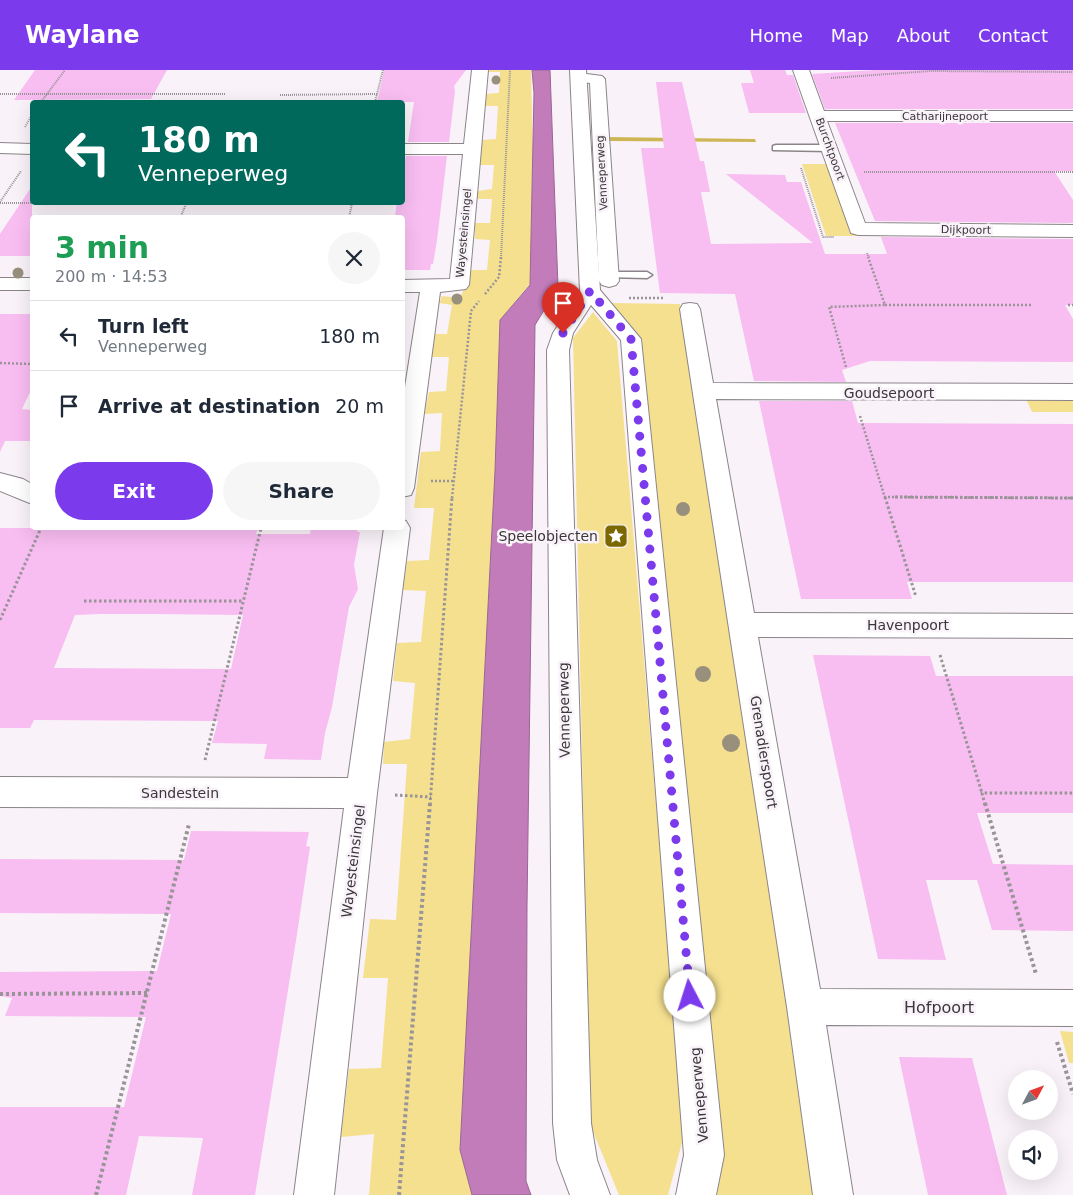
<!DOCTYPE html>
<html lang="en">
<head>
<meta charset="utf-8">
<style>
  body { margin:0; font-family:"DejaVu Sans",sans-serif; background:#f6f6f7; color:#1f2937; height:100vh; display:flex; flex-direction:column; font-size:19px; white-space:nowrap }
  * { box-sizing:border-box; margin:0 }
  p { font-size:16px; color:#747a83 }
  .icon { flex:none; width:28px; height:28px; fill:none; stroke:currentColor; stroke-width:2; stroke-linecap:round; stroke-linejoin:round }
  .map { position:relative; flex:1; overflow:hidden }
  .panel { position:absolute; left:30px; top:145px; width:375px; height:315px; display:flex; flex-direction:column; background:#fff; border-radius:5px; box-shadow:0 5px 20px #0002 }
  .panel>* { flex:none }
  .hud { position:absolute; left:30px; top:30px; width:375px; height:105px; border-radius:5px; box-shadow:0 5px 20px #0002; background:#00695c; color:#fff; overflow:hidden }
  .needle { width:32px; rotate:49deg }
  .controls { position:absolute; left:1008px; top:1000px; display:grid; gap:10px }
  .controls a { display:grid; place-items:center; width:50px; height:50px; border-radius:50%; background:#fff; box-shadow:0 5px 20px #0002; font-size:25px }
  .pin { position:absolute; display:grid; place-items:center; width:42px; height:42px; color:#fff; margin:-51px -21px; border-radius:50% 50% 50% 0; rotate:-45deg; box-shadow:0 0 5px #0007 }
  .pin .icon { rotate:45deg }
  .me { position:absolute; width:55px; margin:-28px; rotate:355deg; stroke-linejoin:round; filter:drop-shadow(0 0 4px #0008) }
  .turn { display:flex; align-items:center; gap:18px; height:105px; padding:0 25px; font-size:22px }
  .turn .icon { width:65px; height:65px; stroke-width:2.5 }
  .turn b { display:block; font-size:35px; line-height:42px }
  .round { display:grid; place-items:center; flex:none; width:52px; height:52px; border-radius:26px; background:#f6f6f7 }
  .summary { display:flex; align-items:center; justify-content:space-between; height:85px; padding:0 25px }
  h1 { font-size:30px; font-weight:700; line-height:38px; color:#1e9e55 }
  .cta { display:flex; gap:10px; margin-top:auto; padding:10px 25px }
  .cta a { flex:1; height:58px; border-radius:30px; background:#7c3aed; color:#fff; font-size:20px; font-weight:700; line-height:58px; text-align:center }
  .cta a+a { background:#f6f6f7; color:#1f2937 }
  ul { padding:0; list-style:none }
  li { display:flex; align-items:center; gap:15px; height:70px; padding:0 25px; border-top:1px solid #e0e1e3 }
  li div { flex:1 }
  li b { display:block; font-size:19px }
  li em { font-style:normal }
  header { display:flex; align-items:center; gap:30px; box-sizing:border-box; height:70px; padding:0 25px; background:#7c3aed; color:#fff }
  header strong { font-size:24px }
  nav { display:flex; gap:28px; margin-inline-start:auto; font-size:18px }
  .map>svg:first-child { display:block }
</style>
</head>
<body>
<header>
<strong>Waylane</strong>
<nav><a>Home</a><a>Map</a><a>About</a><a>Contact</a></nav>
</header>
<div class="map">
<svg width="1073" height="1125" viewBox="0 0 1073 1125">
  <rect width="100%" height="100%" fill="#f9f2f8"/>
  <path fill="#f4e08f" d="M 488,0 L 531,0 L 533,86 L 530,214 L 500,250 L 495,401 L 460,1080 L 472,1125 L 369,1125 L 374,1064 L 341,1067 L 349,999 L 381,998 L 388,908 L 363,908 L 370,849 L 396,850 L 407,694 L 383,694 L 384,672 L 410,669 L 415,613 L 393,611 L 397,573 L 421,572 L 426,521 L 403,520 L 407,491 L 429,490 L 434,438 L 414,438 L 421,382 L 440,381 L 442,343 L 424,344 L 429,322 L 446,321 L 449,287 L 431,287 L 435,264 L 447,264 L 452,235 L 439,233 L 442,226 L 460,228 C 464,217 470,212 470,200 L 487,200 L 490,170 L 475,169 L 475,153 L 490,153 L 492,129 L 477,129 L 478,121 L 492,119 L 494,95 L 480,95 L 482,70 L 496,69 L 498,36 L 485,36 L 485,24 L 499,23 L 500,2 L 488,2 Z
    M 802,94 L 829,94 L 856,166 L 826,166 Z
    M 611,233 L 680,234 L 815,1125 L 708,1125 L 635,262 Z
    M 593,242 L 617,271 L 684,1065 L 668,1125 L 619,1125 L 590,1054 L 573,268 Z
    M 1026,329 L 1073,329 L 1073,342 L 1032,342 Z
    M 1060,961 L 1073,962 L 1073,993 L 1069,993 Z"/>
  <path fill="#ceb657" d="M 607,67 L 755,69 L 756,72 L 608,71 Z"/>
  <path fill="#c27cba" stroke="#996793" d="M 532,0 L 550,0 L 558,217 L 535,255 L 527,836 L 526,1111 L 531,1125 L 472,1125 L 460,1080 L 495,401 L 500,250 L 530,215 L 534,23 Z"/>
  <path fill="#f8bdf1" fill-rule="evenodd" d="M 35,0 L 167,0 L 151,29 L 14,30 Z
    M 384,0 L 466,0 L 454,16 L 455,21 L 449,72 L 408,72 L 414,32 L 377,32 Z
    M 750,0 L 785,0 L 787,5 L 793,5 L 806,43 L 749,43 L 741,13 L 754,13 Z
    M 876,0 L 1073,0 L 1073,39 L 825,39 L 812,4 Z
    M 656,12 L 682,12 L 700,91 L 704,91 L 710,122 L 701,122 L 711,174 L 813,173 L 726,104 L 785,105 L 787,112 L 801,112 L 825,184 L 887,184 L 881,167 L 1073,169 L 1073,235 L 1065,235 L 1073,249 L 1073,292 L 870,291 L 842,300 L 846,312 L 754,311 L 735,224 L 660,223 L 641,78 L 664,78 Z
    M 835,53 L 1073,53 L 1073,101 L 1054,101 L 1073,130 L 1073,153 L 875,151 Z
    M 406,86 L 447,86 L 437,170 L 433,194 L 431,194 L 430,200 L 402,200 L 402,146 L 395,146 L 397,132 L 402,132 L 402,103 Z
    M 32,116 L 32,186 L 0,186 L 0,164 Z
    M 0,244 L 32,244 L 32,318 L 22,339 L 32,340 L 32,371 L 5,371 L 0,382 Z
    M 759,331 L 852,331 L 858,353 L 1073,354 L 1073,512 L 907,512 L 912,529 L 801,529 Z
    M 0,458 L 258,458 L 256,464 L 310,464 L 311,458 L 358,458 L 357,462 L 360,462 L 354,495 L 358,519 L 349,537 L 332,637 L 325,663 L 321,690 L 264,689 L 267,674 L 212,673 L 218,651 L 34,650 L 30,658 L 0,658 ZM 101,544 L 154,544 L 243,545 L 231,599 L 54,598 L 75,545 Z
    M 813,585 L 930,586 L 936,606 L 1073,606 L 1073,743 L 977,743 L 993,794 L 1073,795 L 1073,861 L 992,860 L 977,810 L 926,810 L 946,890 L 878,889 Z
    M 191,761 L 309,762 L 306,776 L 310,777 L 297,864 L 255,1125 L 192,1125 L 203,1068 L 139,1066 L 126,1125 L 0,1125 L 0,1037 L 124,1037 L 146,947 L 5,946 L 12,928 L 0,926 L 0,902 L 157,901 L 171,844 L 0,843 L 0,789 L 184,790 Z
    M 899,987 L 972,988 L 1007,1125 L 928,1125 Z"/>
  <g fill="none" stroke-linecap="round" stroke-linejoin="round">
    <g stroke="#8b858a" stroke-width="3">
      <path id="service" d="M 776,75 L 829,75 L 834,78 L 829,81 L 773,80 L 773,76 Z
        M 608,202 L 647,202 L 652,205 L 647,208 L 604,207 L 603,205 Z"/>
    </g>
    <g stroke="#8b858a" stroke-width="2">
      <path id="minor" d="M 472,0 L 488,0 L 469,215 L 466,219 L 440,222 L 414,418 L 411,425 L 402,427 L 402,336 L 420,222 L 402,222 L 402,210 L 450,209 L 463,84 L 402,84 L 402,74 L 464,74 Z
        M 793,0 L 809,0 L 824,41 L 1073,41 L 1073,51 L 827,51 L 865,153 L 1073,155 L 1073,167 L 858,165 L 851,163 Z
        M 579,3 L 602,6 L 605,9 L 619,211 L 616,215 L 609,217 L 602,215 L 599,211 L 590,13 L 574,11 L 571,8 L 574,5 Z
        M 0,73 L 32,74 L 32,84 L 0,83 Z
        M 0,208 L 32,208 L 32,220 L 0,220 Z
        M 690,233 L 697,234 L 700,239 L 713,313 L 1073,314 L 1073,330 L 716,329 L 754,543 L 1073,544 L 1073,568 L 758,567 L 820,919 L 1073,920 L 1073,956 L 826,955 L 853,1125 L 813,1125 L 787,937 L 680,239 L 683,234 Z
        M 0,403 L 23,409 L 32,414 L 32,434 L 0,421 Z
        M 402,450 L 406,451 L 410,458 L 377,723 L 334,1125 L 294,1125 L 344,738 L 0,737 L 0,707 L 348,708 L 384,458 L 402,458 Z"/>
    </g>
    <g stroke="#8b858a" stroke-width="2">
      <path id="tertiary" d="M 570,0 L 586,0 L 600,220 L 641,269 L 724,1085 L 716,1125 L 676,1125 L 684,1085 L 621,270 L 591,235 L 573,263 L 569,280 L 591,1053 L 597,1090 L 610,1125 L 570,1125 L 557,1090 L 553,1053 L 547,280 L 553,263 L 580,221 Z"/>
    </g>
    <path stroke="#999498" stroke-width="2" stroke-dasharray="1 1" stroke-linecap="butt" d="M 831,8 L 931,1 L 1073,2
      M 0,24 L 226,24
      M 280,25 L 377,24
      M 41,32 L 65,0
      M 375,32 L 383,0
      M 25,57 L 32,45
      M 801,98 L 823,167 L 834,167
      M 864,102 L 1073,102
      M 0,132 L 21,101
      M 0,133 L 139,133
      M 228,133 L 352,134
      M 180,148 L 187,132
      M 349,148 L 352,133
      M 867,183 L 869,188
      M 501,188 L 510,0"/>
    <path stroke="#999498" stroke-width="2.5" stroke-dasharray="2 2" stroke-linecap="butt" d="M 485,224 L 499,207 L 501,187
      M 629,228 L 665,228
      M 885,235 L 1033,235
      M 1068,235 L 1073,235
      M 0,293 L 32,294
      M 846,297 L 829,237 L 885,235 L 868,187
      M 860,346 L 885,428
      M 431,411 L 453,411
      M 884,427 L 1073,428
      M 452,428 L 471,241 L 479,231"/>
    <path stroke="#999498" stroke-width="3" stroke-dasharray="2.5 2.5" stroke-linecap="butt" d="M 885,427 L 916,527
      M 895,427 L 1073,428
      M 84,531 L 243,531
      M 0,550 L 41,458
      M 940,585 L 982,723
      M 205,690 L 261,458
      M 395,725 L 431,727
      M 430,735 L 452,427
      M 985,735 L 982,723 L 1073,723"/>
    <path stroke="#999498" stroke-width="4" stroke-dasharray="3 3" stroke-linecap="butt" d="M 985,733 L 1036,904
      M 0,924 L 148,923
      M 1057,972 L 1073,1024
      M 96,1125 L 189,754
      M 399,1125 L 430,733"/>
    <use href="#service" fill="#fff" fill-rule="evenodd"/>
    <use href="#minor" fill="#fff" fill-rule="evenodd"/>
    <use href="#tertiary" fill="#fff" fill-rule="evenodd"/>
  </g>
  <g fill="#98907c">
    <circle cx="496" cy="10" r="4.5"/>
    <circle cx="18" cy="203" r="5.5"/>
    <circle cx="457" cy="229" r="5.5"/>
    <circle cx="683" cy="439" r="7"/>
    <circle cx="703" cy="604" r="8"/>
    <circle cx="731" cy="673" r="9"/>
  </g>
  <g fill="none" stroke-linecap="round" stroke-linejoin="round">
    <path stroke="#7c3aed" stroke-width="9" stroke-dasharray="0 16.2" d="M 563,263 L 590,221 L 631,269 L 690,926"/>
  </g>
  <defs>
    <g id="sight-square" transform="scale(1.25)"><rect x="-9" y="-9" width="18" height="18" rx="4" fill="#7c6800" stroke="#f9f2f8"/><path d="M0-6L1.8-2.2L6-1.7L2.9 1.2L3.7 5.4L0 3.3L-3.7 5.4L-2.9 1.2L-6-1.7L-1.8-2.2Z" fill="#fff"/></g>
  </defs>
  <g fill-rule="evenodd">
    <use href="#sight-square" x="616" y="466"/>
  </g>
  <g text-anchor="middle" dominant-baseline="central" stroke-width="5" stroke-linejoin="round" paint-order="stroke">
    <g font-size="11" fill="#393739" stroke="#f9f2f8">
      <text x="945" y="46">Catharijnepoort</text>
      <text transform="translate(830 79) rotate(70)">Burchtpoort</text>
      <text transform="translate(602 103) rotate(-93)">Venneperweg</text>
      <text transform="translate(966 160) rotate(1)">Dijkpoort</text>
      <text transform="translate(464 163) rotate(-85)">Wayesteinsingel</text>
    </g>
    <g font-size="14" fill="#393739" stroke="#f9f2f8">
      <text x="889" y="323">Goudsepoort</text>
      <text x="908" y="555">Havenpoort</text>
      <text transform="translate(564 640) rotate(-91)">Venneperweg</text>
      <text transform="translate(764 682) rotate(81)">Grenadierspoort</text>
      <text x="180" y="723">Sandestein</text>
      <text transform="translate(353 791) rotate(-83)">Wayesteinsingel</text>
      <text transform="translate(699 1025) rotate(-95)">Venneperweg</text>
    </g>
    <g font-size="14" fill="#393739" stroke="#f9f2f8" text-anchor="end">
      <text x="598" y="466">Speelobjecten</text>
    </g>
    <g font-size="16" fill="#393739" stroke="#f9f2f8">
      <text x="939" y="937">Hofpoort</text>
    </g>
  </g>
</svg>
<div class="controls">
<a><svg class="needle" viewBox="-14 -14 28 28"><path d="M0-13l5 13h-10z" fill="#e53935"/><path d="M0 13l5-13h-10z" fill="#747a83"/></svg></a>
<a><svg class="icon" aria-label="sound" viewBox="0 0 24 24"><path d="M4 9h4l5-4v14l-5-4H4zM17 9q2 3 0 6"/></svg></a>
</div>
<div class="pin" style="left:563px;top:263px;background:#d93025"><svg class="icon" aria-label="arrive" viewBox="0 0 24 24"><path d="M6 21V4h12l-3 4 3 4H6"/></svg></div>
<svg class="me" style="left:690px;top:926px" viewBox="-20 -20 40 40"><circle r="19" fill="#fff"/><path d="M0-13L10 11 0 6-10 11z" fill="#7c3aed"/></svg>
<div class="hud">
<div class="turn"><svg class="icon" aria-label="left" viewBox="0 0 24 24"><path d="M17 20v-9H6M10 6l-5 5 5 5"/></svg><div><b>180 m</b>Venneperweg</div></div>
</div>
<section class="panel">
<div class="summary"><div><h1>3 min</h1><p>200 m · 14:53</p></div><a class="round"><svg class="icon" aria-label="close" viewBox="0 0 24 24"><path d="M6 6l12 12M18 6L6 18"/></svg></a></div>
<ul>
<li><svg class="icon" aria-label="left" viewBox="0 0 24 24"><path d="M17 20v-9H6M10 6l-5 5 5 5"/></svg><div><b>Turn left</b><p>Venneperweg</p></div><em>180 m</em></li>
<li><svg class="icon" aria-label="arrive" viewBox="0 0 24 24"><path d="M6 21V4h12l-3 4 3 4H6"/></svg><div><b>Arrive at destination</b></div><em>20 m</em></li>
</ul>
<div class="cta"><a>Exit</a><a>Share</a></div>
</section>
</div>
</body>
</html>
